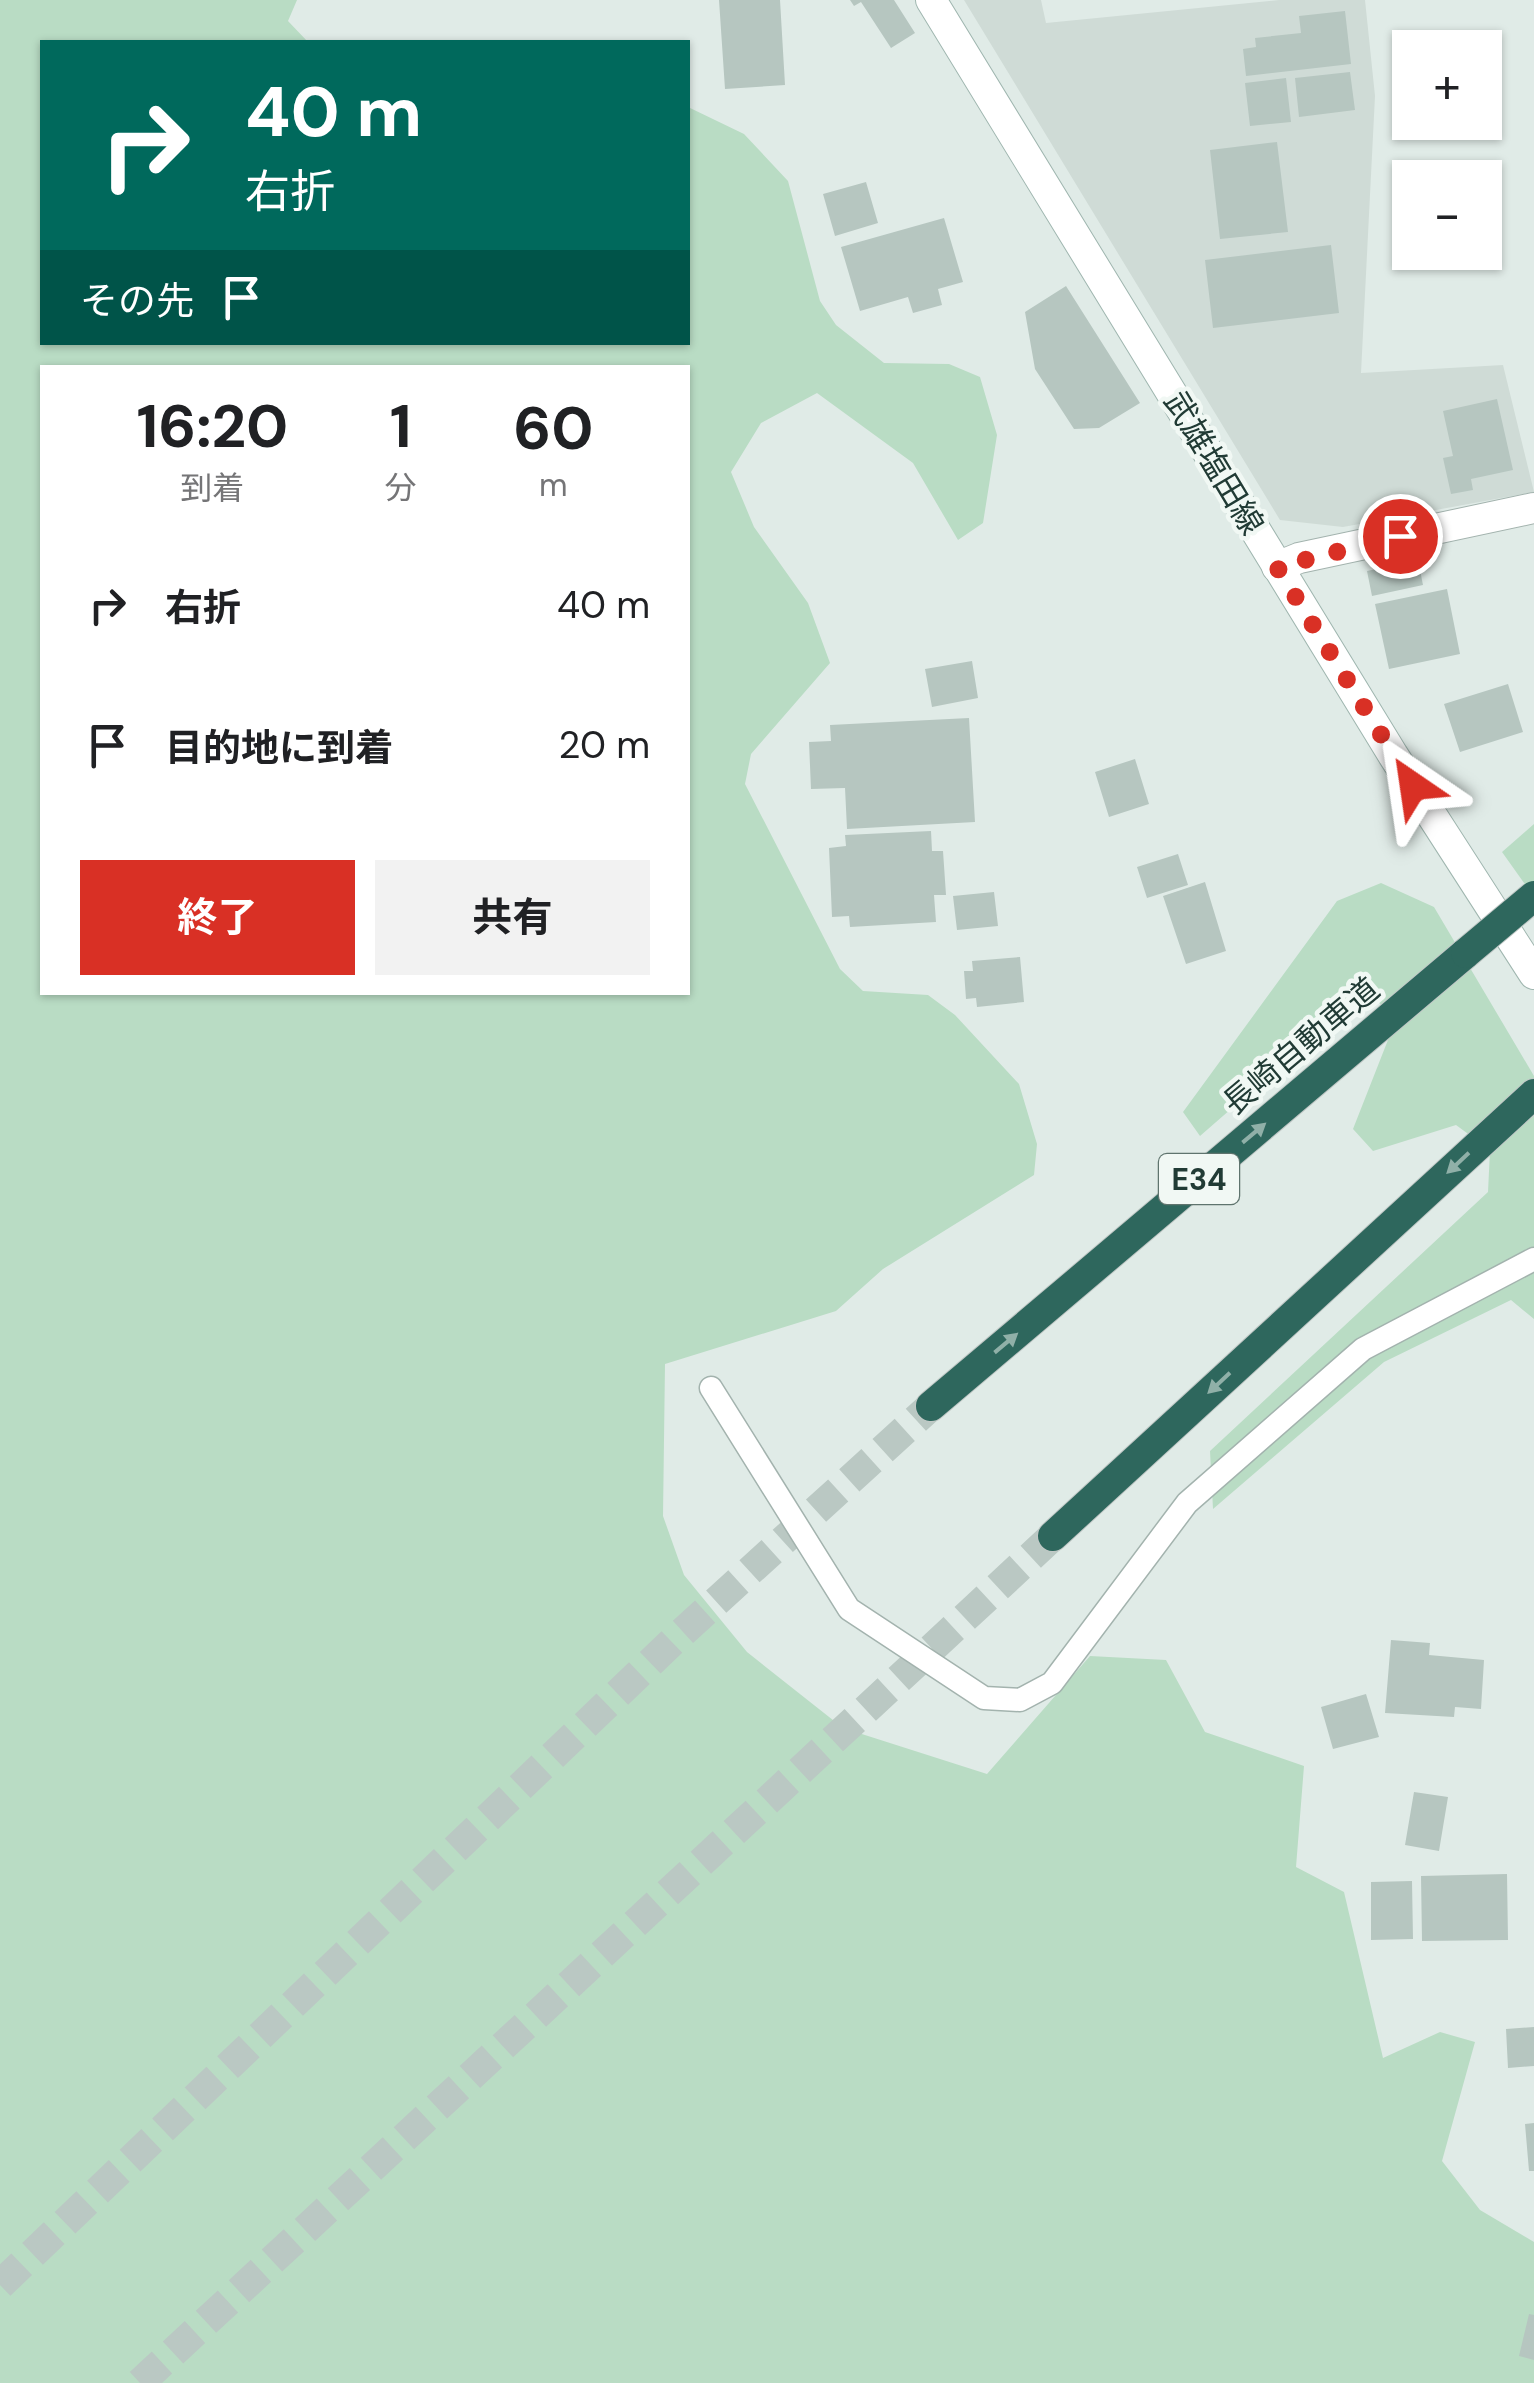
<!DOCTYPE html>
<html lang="ja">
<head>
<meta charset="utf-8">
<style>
  body { margin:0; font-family:"DM Sans","Noto Sans JP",sans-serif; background:#f2f2f2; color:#202124; height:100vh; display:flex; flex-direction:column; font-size:38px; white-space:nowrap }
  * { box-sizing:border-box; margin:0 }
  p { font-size:32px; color:#757577 }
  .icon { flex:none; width:55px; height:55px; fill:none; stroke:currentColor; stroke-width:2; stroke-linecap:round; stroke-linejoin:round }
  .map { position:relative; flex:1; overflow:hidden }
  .drawer { position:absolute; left:40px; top:365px; width:650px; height:630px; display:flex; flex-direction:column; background:#fff; border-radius:0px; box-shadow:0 2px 8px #0004 }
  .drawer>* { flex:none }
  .top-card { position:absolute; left:40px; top:40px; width:650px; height:305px; border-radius:0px; box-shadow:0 2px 8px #0004; background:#00695c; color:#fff; overflow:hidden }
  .tools { position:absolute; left:1392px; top:30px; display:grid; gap:20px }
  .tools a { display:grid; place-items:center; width:110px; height:110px; border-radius:0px; background:#fff; box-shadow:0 2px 8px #0004; font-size:50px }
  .pin { position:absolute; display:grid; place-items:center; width:85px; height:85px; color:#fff; margin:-42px; border:5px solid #fff; border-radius:50%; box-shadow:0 2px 10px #0007 }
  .me { position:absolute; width:110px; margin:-55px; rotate:328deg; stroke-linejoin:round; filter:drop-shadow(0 0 8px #0008) }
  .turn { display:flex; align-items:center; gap:35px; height:210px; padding:0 40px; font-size:45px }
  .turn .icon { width:130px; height:130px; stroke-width:2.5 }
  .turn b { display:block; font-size:70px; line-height:85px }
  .then { display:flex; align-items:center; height:95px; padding:0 40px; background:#0003; gap:20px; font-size:38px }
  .eta { display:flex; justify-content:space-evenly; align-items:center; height:170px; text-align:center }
  .eta b { font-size:60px; font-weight:700; line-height:70px }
  .primary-button { display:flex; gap:20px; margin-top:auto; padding:20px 40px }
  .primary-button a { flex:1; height:115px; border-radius:0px; background:#d93025; color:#fff; font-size:40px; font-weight:700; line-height:115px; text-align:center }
  .primary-button a+a { background:#f2f2f2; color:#202124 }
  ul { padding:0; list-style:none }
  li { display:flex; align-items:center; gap:30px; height:140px; padding:0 40px }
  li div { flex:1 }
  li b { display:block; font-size:38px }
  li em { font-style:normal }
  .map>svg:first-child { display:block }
</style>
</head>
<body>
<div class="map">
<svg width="1534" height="2383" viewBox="0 0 1534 2383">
  <rect width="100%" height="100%" fill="#e0ebe7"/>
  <path fill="#cfdbd6" d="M 964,0 L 1041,0 L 1046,23 L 1279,0 L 1365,0 L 1375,96 L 1361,373 L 1503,365 L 1534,492 L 1343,527 L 1280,520 Z"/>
  <path fill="#b9dcc4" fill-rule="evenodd" d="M 0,0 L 297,0 L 288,21 L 308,42 L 42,42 L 42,342 L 688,342 L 688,107 L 744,134 L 788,181 L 820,301 L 836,325 L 884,363 L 949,364 L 980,377 L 997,435 L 983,523 L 958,540 L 913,463 L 817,393 L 761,423 L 731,472 L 754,527 L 808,603 L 830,663 L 751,754 L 745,784 L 840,969 L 863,991 L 928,995 L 955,1015 L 1019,1084 L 1037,1144 L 1034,1175 L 883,1269 L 836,1311 L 665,1364 L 663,1516 L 684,1575 L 747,1652 L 843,1728 L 987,1774 L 1090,1656 L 1166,1660 L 1205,1732 L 1304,1766 L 1296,1867 L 1344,1892 L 1383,2058 L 1440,2032 L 1475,2042 L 1442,2161 L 1480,2210 L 1534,2242 L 1534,2383 L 0,2383 ZM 42,368 L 688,368 L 688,992 L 42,992 Z
    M 1534,824 L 1534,897 L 1502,852 Z
    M 1381,883 L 1434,907 L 1534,1076 L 1534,1319 L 1511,1300 L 1384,1362 L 1213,1509 L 1210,1451 L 1488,1192 L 1490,1150 L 1456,1125 L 1373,1151 L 1353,1129 L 1397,1017 L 1365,992 L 1200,1136 L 1183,1112 L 1337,901 Z"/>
  <path fill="#b6c6c0" d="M 719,0 L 780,0 L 785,85 L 725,89 Z
    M 850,0 L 894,0 L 915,33 L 891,48 L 861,2 L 854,6 Z
    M 1345,11 L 1351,64 L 1246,76 L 1243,49 L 1256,47 L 1255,38 L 1301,33 L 1299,16 Z
    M 1350,72 L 1355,110 L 1299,117 L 1295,78 Z
    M 1286,78 L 1291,122 L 1250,126 L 1245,83 Z
    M 1277,142 L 1288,232 L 1220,239 L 1210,150 Z
    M 866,182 L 878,223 L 835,236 L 823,194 Z
    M 944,218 L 963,282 L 938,289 L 942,305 L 913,313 L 908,297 L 860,311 L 841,247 Z
    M 1331,245 L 1339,313 L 1213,328 L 1205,260 Z
    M 1066,286 L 1140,403 L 1099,428 L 1074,429 L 1035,369 L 1025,312 Z
    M 1497,399 L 1513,470 L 1471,479 L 1473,490 L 1451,494 L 1443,458 L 1453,456 L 1443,411 Z
    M 1418,560 L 1423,585 L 1372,596 L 1367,571 Z
    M 1447,589 L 1460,654 L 1389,669 L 1375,604 Z
    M 972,661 L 978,698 L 932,707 L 925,669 Z
    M 1508,684 L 1523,732 L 1460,752 L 1444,704 Z
    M 969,718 L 975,822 L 847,829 L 845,788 L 811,789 L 809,742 L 831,741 L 830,725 Z
    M 1135,759 L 1149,804 L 1109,817 L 1095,772 Z
    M 931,831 L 932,851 L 943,851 L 946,895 L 934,895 L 936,922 L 850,927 L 849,916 L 832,917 L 829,848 L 846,846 L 845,835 Z
    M 1178,854 L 1188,885 L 1147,898 L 1137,867 Z
    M 1205,882 L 1226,951 L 1186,964 L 1163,896 Z
    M 994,892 L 998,926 L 957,930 L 953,896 Z
    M 1020,957 L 1024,1002 L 977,1007 L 976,998 L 966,999 L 964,971 L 973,971 L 972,961 Z
    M 1391,1640 L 1430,1643 L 1429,1655 L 1484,1660 L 1481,1709 L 1455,1707 L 1454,1717 L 1385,1713 Z
    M 1366,1694 L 1379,1737 L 1333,1749 L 1321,1707 Z
    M 1414,1792 L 1448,1797 L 1439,1851 L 1405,1845 Z
    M 1507,1874 L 1508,1940 L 1422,1941 L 1421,1876 Z
    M 1412,1881 L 1413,1939 L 1371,1940 L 1371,1882 Z
    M 1534,2027 L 1534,2066 L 1508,2068 L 1506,2029 Z
    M 1534,2123 L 1534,2171 L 1529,2171 L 1525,2124 Z
    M 1529,2314 L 1534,2315 L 1534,2360 L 1519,2356 Z"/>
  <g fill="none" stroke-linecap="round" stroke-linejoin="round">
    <path stroke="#bac8c3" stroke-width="30" stroke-dasharray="30 15" stroke-linecap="butt" d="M 0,2285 L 674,1640 L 931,1406
      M 140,2383 L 1053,1536"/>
    <g stroke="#a3b3ae" stroke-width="25">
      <path id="service" d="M 711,1388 L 849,1609 L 984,1698 L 1020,1700 L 1052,1683 L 1187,1503 L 1363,1349 L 1534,1259"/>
    </g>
    <g stroke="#a3b3ae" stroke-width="32">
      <path id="minor" d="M 1277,567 L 1299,558 L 1534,508"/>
    </g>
    <g stroke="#9fb6af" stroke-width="32">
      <path id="secondary" d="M 931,0 L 1393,755 L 1534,974"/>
    </g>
    <g stroke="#c1c8c6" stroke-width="32">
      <path id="motorway" d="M 931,1406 L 1466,953
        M 1053,1536 L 1534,1094"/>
    </g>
    <use href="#service" stroke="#fff" stroke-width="22"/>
    <use href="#minor" stroke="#fff" stroke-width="30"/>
    <use href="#secondary" stroke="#fff" stroke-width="30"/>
    <use href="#motorway" stroke="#2e675d" stroke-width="30"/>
    <g stroke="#c1c8c6" stroke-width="32" stroke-linecap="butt">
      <path id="motorway-bridge" d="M 1466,953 L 1534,896"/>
    </g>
    <use href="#motorway-bridge" stroke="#2e675d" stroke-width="30"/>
  </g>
  <defs><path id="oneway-solid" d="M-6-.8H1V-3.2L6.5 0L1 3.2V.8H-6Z" transform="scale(2.5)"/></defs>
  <g fill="#90b0a8">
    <use href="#oneway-solid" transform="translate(1254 1133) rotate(-40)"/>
    <use href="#oneway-solid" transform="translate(1458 1163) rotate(137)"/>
    <use href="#oneway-solid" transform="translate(1006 1343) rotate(-40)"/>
    <use href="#oneway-solid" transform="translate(1219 1383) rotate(137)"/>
  </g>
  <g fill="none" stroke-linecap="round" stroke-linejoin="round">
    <path stroke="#d93025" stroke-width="18" stroke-dasharray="0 32.4" d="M 1400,536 L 1277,567 L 1413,786"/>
  </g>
  <g text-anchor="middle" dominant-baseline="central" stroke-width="9" stroke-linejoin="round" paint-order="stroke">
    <rect fill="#f1f8f4" stroke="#5f746e" stroke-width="2.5" x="1159" y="1154" width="80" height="50" rx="8"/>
    <g font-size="30" font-weight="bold" fill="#213b35">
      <text x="1199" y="1179">E34</text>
    </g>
    <g font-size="32" fill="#213b35" stroke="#f1f8f4">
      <text transform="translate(1214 463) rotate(59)">武雄塩田線</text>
      <text transform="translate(1301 1046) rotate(-40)">長崎自動車道</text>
    </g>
  </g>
</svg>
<div class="tools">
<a>+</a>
<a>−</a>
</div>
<div class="pin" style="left:1400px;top:536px;background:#d93025"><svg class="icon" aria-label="arrive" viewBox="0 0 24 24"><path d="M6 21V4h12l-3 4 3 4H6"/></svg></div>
<svg class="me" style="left:1413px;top:786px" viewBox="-20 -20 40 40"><path d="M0-17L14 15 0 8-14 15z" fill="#d93025" stroke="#fff" stroke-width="4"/></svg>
<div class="top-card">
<div class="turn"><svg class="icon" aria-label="right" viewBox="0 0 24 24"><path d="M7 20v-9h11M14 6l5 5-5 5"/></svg><div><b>40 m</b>右折</div></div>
<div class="then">その先<svg class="icon" aria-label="arrive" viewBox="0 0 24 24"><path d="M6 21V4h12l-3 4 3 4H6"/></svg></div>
</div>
<section class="drawer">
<div class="eta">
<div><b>16:20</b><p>到着</p></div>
<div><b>1</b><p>分</p></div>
<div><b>60</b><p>m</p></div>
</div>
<ul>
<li><svg class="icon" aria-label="right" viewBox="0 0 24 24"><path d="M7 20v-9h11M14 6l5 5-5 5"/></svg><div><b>右折</b></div><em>40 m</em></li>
<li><svg class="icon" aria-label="arrive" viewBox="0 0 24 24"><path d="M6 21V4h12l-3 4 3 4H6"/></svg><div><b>目的地に到着</b></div><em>20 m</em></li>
</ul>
<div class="primary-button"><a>終了</a><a>共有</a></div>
</section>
</div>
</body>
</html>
